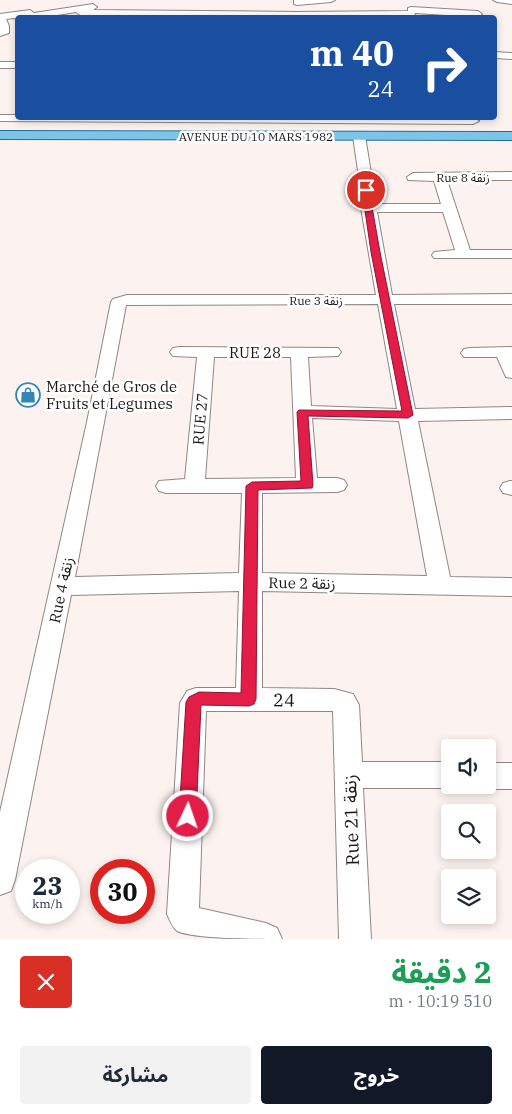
<!DOCTYPE html>
<html lang="ar">
<head>
<meta charset="utf-8">
<style>
  body { margin:0; font-family:"IBM Plex Serif","Noto Sans Arabic",serif; background:#f2f2f3; color:#1f2937; direction:rtl; height:100vh; display:flex; flex-direction:column; font-size:19px; white-space:nowrap }
  * { box-sizing:border-box; margin:0 }
  p { font-size:16px; color:#747a83 }
  .icon { flex:none; width:28px; height:28px; fill:none; stroke:currentColor; stroke-width:2; stroke-linecap:round; stroke-linejoin:round }
  .map { position:relative; height:939px; overflow:hidden; direction:ltr }
  .details { display:flex; flex-direction:column; background:#fff; flex:1 }
  .details>* { flex:none }
  .hud { position:absolute; left:15px; top:15px; width:482px; height:105px; border-radius:5px; box-shadow:0 2px 8px #0003; direction:rtl; background:#1a4fa0; color:#fff; overflow:hidden }
  .tools { position:absolute; left:441px; top:739px; display:grid; gap:10px }
  .tools a { display:grid; place-items:center; width:55px; height:55px; border-radius:5px; background:#fff; box-shadow:0 2px 8px #0003; font-size:25px }
  .speed { position:absolute; left:15px; top:859px; display:flex; gap:10px; font-size:25px; font-weight:700; text-align:center }
  .speed>* { display:grid; place-content:center; width:65px; height:65px; border-radius:50%; background:#fff; box-shadow:0 2px 8px #0003; line-height:1 }
  .speed small { font-size:12px; font-weight:400 }
  .speed .limit { border:8px solid #d22; background:#fff; color:#111 }
  .pin { position:absolute; display:grid; place-items:center; width:42px; height:42px; color:#fff; margin:-21px; border:2px solid #fff; border-radius:50%; box-shadow:0 1px 5px #0007 }
  .me { position:absolute; width:55px; margin:-28px; rotate:3deg; stroke-linejoin:round; filter:drop-shadow(0 0 4px #0008) }
  .turn { display:flex; align-items:center; gap:18px; height:105px; padding:0 20px; font-size:22px }
  .turn .icon { width:65px; height:65px; stroke-width:2.5 }
  .turn b { display:block; font-size:35px; line-height:42px }
  .round { display:grid; place-items:center; flex:none; width:52px; height:52px; border-radius:5px; background:#f2f2f3 }
  .overview { display:flex; align-items:center; justify-content:space-between; height:85px; padding:0 20px }
  h1 { font-size:30px; font-weight:700; line-height:38px; color:#1e9e55 }
  .action { display:flex; gap:10px; margin-top:auto; padding:10px 20px }
  .action a { flex:1; height:58px; border-radius:5px; background:#111827; color:#fff; font-size:20px; font-weight:700; line-height:58px; text-align:center }
  .action a+a { background:#f2f2f3; color:#1f2937 }
  .map>svg:first-child { display:block }
</style>
</head>
<body>
<div class="map">
<svg width="512" height="939" viewBox="0 0 512 939">
  <rect width="100%" height="100%" fill="#fcf3f1"/>
  <g fill="none" stroke-linecap="round" stroke-linejoin="round">
    <g stroke="#8f8785" stroke-width="2">
      <path id="minor" d="M 294,0 L 335,0 L 331,2 L 297,5 L 294,4 Z
        M 493,0 L 512,0 L 512,4 L 497,2 Z
        M 93,4 L 97,7 L 93,10 L 296,12 L 408,11 L 408,8 L 411,7 L 478,11 L 482,14 L 478,17 L 415,13 L 414,16 L 411,17 L 288,18 L 80,15 L 76,12 L 39,18 L 18,18 L 18,21 L 14,18 L 6,19 L 9,26 L 9,33 L 0,36 L 0,14 L 30,10 L 34,13 Z
        M 495,52 L 512,53 L 512,59 L 495,58 Z
        M 0,62 L 18,62 L 18,68 L 0,68 Z
        M 0,115 L 18,115 L 18,118 L 473,118 L 479,121 L 473,124 L 0,121 Z
        M 359,132 L 365,136 L 376,204 L 441,204 L 434,181 L 408,180 L 407,177 L 413,173 L 512,172 L 512,180 L 447,180 L 470,250 L 512,250 L 512,258 L 434,258 L 432,255 L 434,252 L 455,250 L 443,212 L 377,212 L 392,295 L 512,294 L 512,304 L 394,304 L 415,409 L 512,407 L 512,419 L 418,421 L 450,577 L 512,578 L 512,596 L 262,591 L 262,688 L 334,689 L 353,694 L 359,705 L 362,762 L 450,762 L 450,785 L 458,785 L 450,788 L 363,788 L 371,939 L 339,939 L 333,711 L 206,711 L 199,908 L 266,923 L 277,928 L 282,939 C 259,939 194,939 177,931 C 172,927 170,920 167,914 L 180,703 L 187,691 L 196,688 L 236,688 L 239,591 L 71,595 L 15,880 L 11,891 L 0,895 L 0,812 L 87,422 L 111,302 L 113,299 L 127,295 L 376,295 L 361,208 L 363,206 L 353,136 ZM 378,304 L 397,409 L 311,406 L 308,357 L 338,356 L 341,352 L 338,348 L 179,347 L 173,348 L 170,352 L 173,356 L 197,357 L 185,479 L 159,481 L 156,486 L 159,491 L 166,493 L 242,493 L 239,573 L 75,577 L 126,305 ZM 214,357 L 291,357 L 296,478 L 205,479 ZM 312,418 L 399,421 L 427,576 L 262,573 L 262,493 L 337,492 L 344,490 L 347,485 L 344,480 L 337,478 L 317,478 Z
        M 512,347 L 512,378 L 506,377 L 497,357 L 464,357 L 461,353 L 464,349 L 470,348 Z
        M 510,481 L 512,481 L 512,495 L 503,493 L 500,488 L 503,483 Z
        M 488,763 L 512,763 L 512,789 L 488,789 L 478,785 L 488,785 Z"/>
    </g>
    <g stroke="#226d96" stroke-width="2">
      <path id="major" d="M 0,131 L 512,132 L 512,140 L 0,139 Z"/>
    </g>
    <use href="#minor" fill="#fff" fill-rule="evenodd"/>
    <use href="#major" fill="#7dc4e9" fill-rule="evenodd"/>
  </g>
  <path fill="#e11d48" stroke="#92132f" d="M 366,188 L 369,190 L 380,252 L 413,415 L 408,418 L 308,416 L 313,485 L 312,488 L 258,490 L 256,699 L 254,704 L 249,706 L 201,705 L 196,816 L 193,821 L 188,824 L 182,821 L 179,816 L 186,702 L 189,697 L 199,692 L 241,693 L 246,486 L 252,482 L 301,481 L 297,412 L 299,410 L 402,411 L 371,252 L 362,190 Z"/>
  <defs>
    <g id="shop-ring" transform="scale(1.25)"><circle r="9.5" fill="#fff" stroke="#3386b6" stroke-width="1.5"/><path d="M-5-2.5h2.3a2.7 3.5 0 0 1 5.4 0H5L5.5 6h-11ZM-1.5-2.5h3a1.5 2.3 0 0 0-3 0Z" fill="#3386b6"/></g>
  </defs>
  <g fill-rule="evenodd">
    <use href="#shop-ring" x="28" y="395"/>
  </g>
  <g text-anchor="middle" dominant-baseline="central" stroke-width="5" stroke-linejoin="round" paint-order="stroke">
    <g font-size="12" fill="#1a1717" stroke="#fff">
      <text x="256" y="136">AVENUE DU 10 MARS 1982</text>
      <text x="463" y="177">Rue 8 زنقة</text>
      <text x="316" y="300">Rue 3 زنقة</text>
    </g>
    <g font-size="15" fill="#1a1717" stroke="#fff">
      <text x="255" y="352">RUE 28</text>
      <text transform="translate(200 419) rotate(-85)">RUE 27</text>
      <text transform="translate(302 583) rotate(1)">Rue 2 زنقة</text>
      <text transform="translate(61 590) rotate(-78)">Rue 4 زنقة</text>
    </g>
    <g font-size="15" fill="#1a1717" stroke="#fff" text-anchor="start">
      <text x="46" y="386">Marché de Gros de<tspan x="46" dy="17">Fruits et Legumes</tspan></text>
    </g>
    <g font-size="18" fill="#1a1717" stroke="#fff">
      <text transform="translate(284 700) rotate(1)">24</text>
      <text transform="translate(351 820) rotate(-92)">Rue 21 زنقة</text>
    </g>
  </g>
</svg>
<div class="tools">
<a><svg class="icon" aria-label="sound" viewBox="0 0 24 24"><path d="M4 9h4l5-4v14l-5-4H4zM17 9q2 3 0 6"/></svg></a>
<a><svg class="icon" aria-label="search" viewBox="0 0 24 24"><circle cx="10" cy="10" r="6"/><path d="M15 15l6 6"/></svg></a>
<a><svg class="icon" aria-label="layers" viewBox="0 0 24 24"><path d="M12 4l9 5-9 5-9-5zM3 14l9 5 9-5"/></svg></a>
</div>
<div class="speed"><div>23<small>km/h</small></div><div class="limit">30</div></div>
<div class="pin" style="left:366px;top:190px;background:#d93025"><svg class="icon" aria-label="arrive" viewBox="0 0 24 24"><path d="M6 21V4h12l-3 4 3 4H6"/></svg></div>
<svg class="me" style="left:188px;top:816px" viewBox="-20 -20 40 40"><circle r="17" fill="#e11d48" stroke="#fff" stroke-width="3"/><path d="M0-11L8 9 0 5-8 9z" fill="#fff"/></svg>
<div class="hud">
<div class="turn"><svg class="icon" aria-label="right" viewBox="0 0 24 24"><path d="M7 20v-9h11M14 6l5 5-5 5"/></svg><div><b>40 m</b>24</div></div>
</div>
</div>
<section class="details">
<div class="overview"><div><h1>2 دقيقة</h1><p>510 m · 10:19</p></div><a class="round" style="background:#d93025;color:#fff"><svg class="icon" aria-label="close" viewBox="0 0 24 24"><path d="M6 6l12 12M18 6L6 18"/></svg></a></div>
<div class="action"><a>خروج</a><a>مشاركة</a></div>
</section>
</body>
</html>
